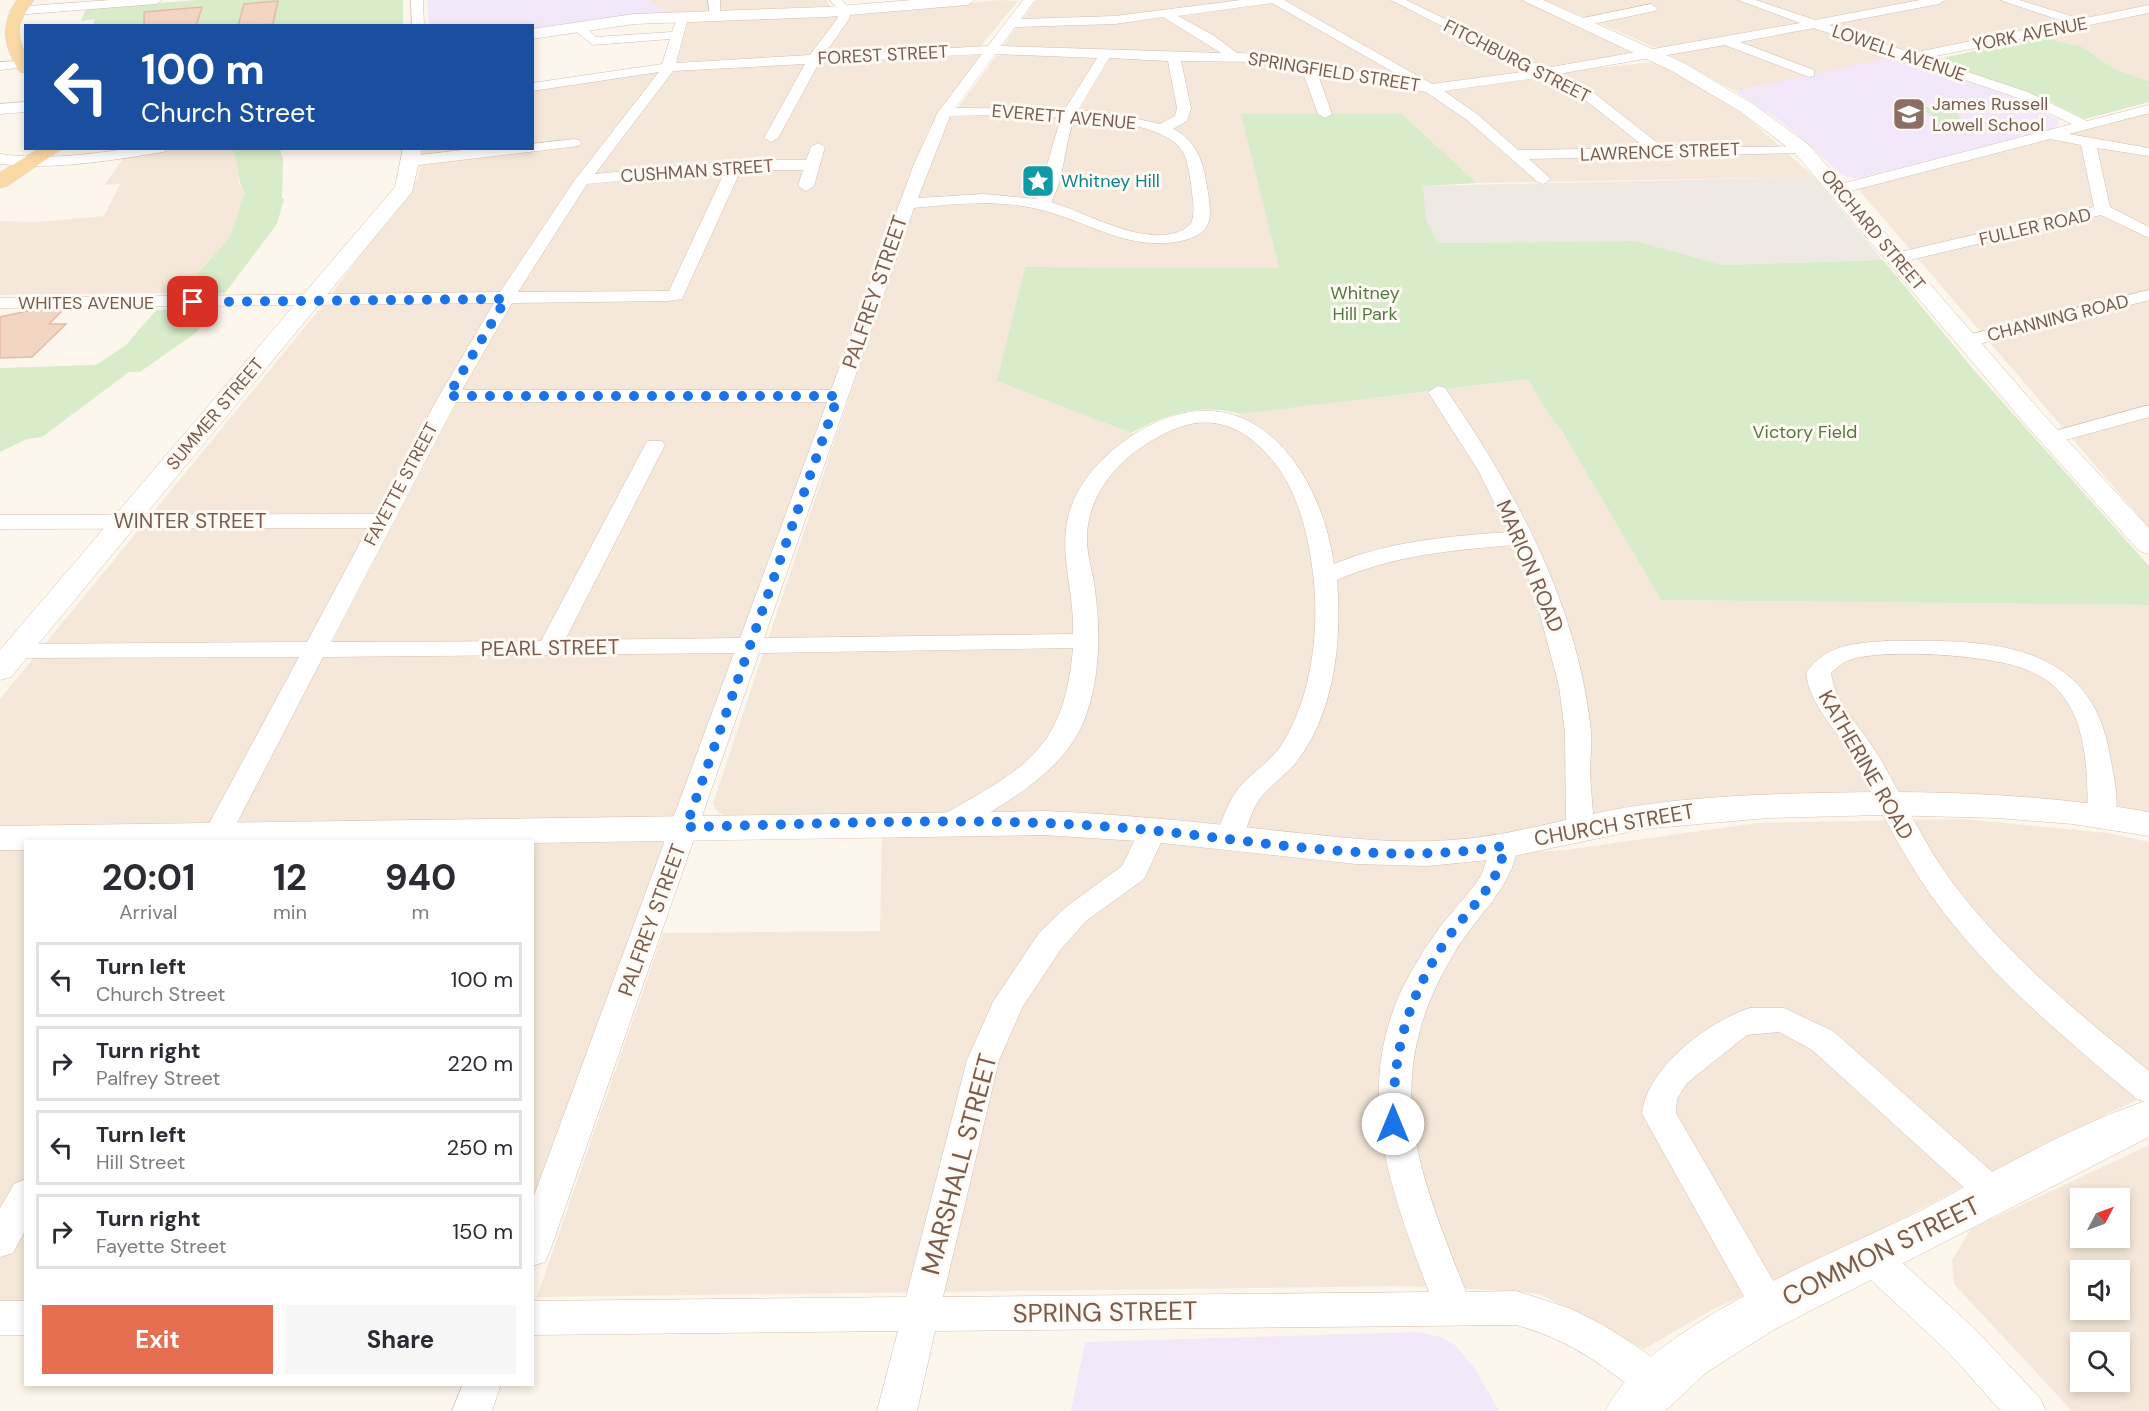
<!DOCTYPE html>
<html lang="en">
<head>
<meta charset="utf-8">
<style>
  body { margin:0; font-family:"DM Sans",sans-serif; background:#f7f7f7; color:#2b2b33; height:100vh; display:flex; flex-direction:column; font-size:22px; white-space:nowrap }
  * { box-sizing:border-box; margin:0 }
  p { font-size:20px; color:#7c7c81 }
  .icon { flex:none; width:33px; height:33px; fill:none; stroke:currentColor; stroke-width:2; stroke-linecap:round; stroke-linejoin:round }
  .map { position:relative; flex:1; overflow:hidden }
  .panel { position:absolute; left:24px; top:840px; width:510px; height:546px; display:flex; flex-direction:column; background:#fff; border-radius:0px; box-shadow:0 3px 9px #0003 }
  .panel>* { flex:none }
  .guide { position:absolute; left:24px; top:24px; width:510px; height:126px; border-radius:0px; box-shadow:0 3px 9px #0003; background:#1a4fa0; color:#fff; overflow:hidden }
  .needle { width:39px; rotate:49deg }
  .controls { position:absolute; left:2070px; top:1188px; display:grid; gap:12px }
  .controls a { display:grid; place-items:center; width:60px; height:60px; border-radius:0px; background:#fff; box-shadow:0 3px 9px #0003; font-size:30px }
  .pin { position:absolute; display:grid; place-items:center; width:51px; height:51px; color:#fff; margin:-26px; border-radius:12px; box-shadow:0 3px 9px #0006 }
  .me { position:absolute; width:66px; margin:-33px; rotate:0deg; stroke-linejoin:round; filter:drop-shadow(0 0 4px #0008) }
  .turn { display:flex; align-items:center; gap:21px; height:126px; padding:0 18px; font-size:27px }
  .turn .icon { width:78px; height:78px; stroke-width:2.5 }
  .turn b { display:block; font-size:42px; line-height:51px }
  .eta { display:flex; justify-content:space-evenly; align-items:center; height:102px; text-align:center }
  .eta b { font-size:36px; font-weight:700; line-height:42px }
  .primary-button { display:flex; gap:12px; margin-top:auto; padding:12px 18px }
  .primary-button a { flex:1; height:69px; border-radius:0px; background:#e76f51; color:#fff; font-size:24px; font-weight:700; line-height:69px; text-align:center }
  .primary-button a+a { background:#f7f7f7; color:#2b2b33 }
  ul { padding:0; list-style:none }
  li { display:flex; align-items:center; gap:18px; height:75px; margin:0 12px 9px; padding:0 6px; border:3px solid #e1e1e2; border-radius:0px }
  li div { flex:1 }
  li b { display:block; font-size:22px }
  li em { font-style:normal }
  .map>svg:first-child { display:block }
</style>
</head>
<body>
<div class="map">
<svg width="2149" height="1411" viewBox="0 0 2149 1411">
  <rect width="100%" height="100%" fill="#fdf6ec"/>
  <path fill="#f5e8da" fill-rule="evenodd" d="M 648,0 L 826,0 L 831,7 L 668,14 Z
    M 999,0 L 1018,1 L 980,47 L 677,62 L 688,22 L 871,13 Z
    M 1037,0 L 1521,0 L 1640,52 L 1638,55 L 1454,84 L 1653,62 L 1701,86 L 1748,118 L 1814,177 L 1477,183 L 1402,114 L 1242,114 L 1279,268 L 1025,267 L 998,381 L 1149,440 L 1179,425 L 1241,414 L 1528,379 L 1549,415 L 1562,431 L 1661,600 L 2149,605 L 2149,817 L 1846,794 L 1431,845 L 727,817 L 717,811 L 713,803 L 922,180 L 941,130 L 996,56 L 1008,53 L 1255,62 L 1412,89 L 1447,85 L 1389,79 L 1252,54 L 1197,55 L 1003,46 Z
    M 1544,0 L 2149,0 L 2149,6 L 1735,91 L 1657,48 Z
    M 2149,13 L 2149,81 L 2114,69 L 2083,47 L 2040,37 Z
    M 978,53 L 982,55 L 928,130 L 906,189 L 533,1220 L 532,842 L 26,842 L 25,1302 L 0,1301 L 0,699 L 323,305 L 418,178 L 423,149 L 532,148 L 533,90 L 686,67 Z
    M 2149,112 L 2149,528 L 1858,189 Z
    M 175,148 L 231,149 L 238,162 L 239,184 L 246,192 L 230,237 L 180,293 L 0,295 L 0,221 L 36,222 L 104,216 L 120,184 L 105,185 L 124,157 Z
    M 1962,819 L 2108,833 L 2149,842 L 2149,1094 L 2039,1147 L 1838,1252 L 1712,1310 L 1644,1349 L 1540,1294 L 1511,1291 L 1401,1286 L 537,1297 L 663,933 L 880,931 L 882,832 L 1076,830 L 1399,860 L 1565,850 L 1757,823 Z
    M 2149,1145 L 2149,1411 L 2072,1411 L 1954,1284 L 1952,1260 L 1971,1229 ZM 2080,1198 L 2120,1198 L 2120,1238 L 2080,1238 ZM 2080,1270 L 2120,1270 L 2120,1310 L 2080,1310 ZM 2080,1342 L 2120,1342 L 2120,1382 L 2080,1382 Z"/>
  <path fill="#efe9e4" d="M 1814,177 L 1883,260 L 1722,265 L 1636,241 L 1438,243 L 1426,219 L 1422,186 Z"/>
  <path fill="#f3e8fa" d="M 427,0 L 648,0 L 668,14 L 533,30 L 532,26 L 429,25 Z
    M 1895,57 L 2013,97 L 2039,109 L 2057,119 L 2059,123 L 2054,129 L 2039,133 L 1860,178 L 1852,178 L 1842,175 L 1786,125 L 1735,91 Z
    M 1419,1332 L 1440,1337 L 1455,1345 L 1476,1370 L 1499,1411 L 1071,1411 L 1085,1342 Z"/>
  <path fill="#d8ecc9" d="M 197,0 L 403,0 L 403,25 L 93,26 L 95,19 L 81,21 L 86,9 Z
    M 2040,37 L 2083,47 L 2114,69 L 2149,81 L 2149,102 L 2085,119 L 2045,99 L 1933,60 Z
    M 1918,105 L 1958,113 L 1964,129 L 1938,126 L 1931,114 L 1910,108 Z
    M 1241,114 L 1402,114 L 1477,183 L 1423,186 L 1426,219 L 1438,243 L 1636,241 L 1722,265 L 1883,260 L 1973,369 L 2149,566 L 2149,605 L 1661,600 L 1562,431 L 1549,415 L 1528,379 L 1241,414 C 1200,403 1168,413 1131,433 L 997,381 L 1025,267 L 1279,268 Z
    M 231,149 L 280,149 L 283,159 L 282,198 L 284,199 L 277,224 L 225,293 L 180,293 L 230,237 L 245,192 C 235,179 241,162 231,149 Z
    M 213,309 L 197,332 L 140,372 L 129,372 L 42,437 L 27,439 L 0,452 L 0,368 L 96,365 L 126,345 L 156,310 Z"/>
  <path fill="#f3d5c3" stroke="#e6bba3" stroke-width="1.5" d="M 278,1 L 273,24 L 238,26 L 244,4 Z
    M 202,7 L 196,26 L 144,26 L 144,12 Z
    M 63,310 L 49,324 L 66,324 L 32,357 L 0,358 L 0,317 L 27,311 Z"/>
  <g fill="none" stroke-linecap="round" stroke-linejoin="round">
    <g stroke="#d1beb0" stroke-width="1">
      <path id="street" d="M 110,0 L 162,0 L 156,4 L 15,15 L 9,11 L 15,7 Z
        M 411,0 L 423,0 L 424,26 L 412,26 Z
        M 708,0 L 720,0 L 720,20 L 710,17 Z
        M 830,0 L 842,0 L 851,11 L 849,19 L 824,55 L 988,46 L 1023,0 L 1035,0 L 1021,19 L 1115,16 L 1241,0 L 1284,0 L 1432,84 L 1530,71 L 1391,0 L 1406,0 L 1546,68 L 1800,23 L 1738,0 L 1756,0 L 1815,20 L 1920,0 L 1945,0 L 1939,4 L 1829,25 L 1912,53 L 2065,22 L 2000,0 L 2019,0 L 2081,19 L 2149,5 L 2149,13 L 1926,58 L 2028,92 L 2087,121 L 2149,105 L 2149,113 L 2069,134 L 2149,148 L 2149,156 L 2097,148 L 2110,207 L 2149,227 L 2149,238 L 2101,215 L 1897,263 L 1891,262 L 1889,258 L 1891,254 L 2094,207 L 2081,145 L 2050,139 L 1839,194 L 1833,192 L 1831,189 L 1833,186 L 2072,124 L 2018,98 L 1814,28 L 1740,42 L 1814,70 L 1814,76 L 1809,77 L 1725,45 L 1558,74 L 1594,93 L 1664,148 L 1807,146 L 1809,149 L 1802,153 L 1529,159 L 1551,179 L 1543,184 L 1538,182 L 1467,120 L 1426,92 L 1317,72 L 1332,114 L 1325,118 L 1318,114 L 1302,70 L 1261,62 L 1181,61 L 1191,108 L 1187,121 L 1173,129 C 1192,138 1201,155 1205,175 C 1207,189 1212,207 1209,221 C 1205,234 1193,238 1181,241 C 1125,253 1081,216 1028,207 C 990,200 952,204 914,208 L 764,638 L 1073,634 C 1075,591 1056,547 1071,507 C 1082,476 1108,451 1136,433 C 1245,366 1319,463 1334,564 C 1389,541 1451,536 1509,532 L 1478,470 L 1428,392 L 1438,386 L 1445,388 C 1516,491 1578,605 1591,732 C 1592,746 1590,760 1590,773 C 1591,792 1593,810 1594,828 L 1590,835 L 1580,837 L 1570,835 L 1566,828 L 1565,732 L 1559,686 L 1535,596 L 1515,545 C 1453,550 1394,555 1337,580 C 1342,640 1335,711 1298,760 C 1286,776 1267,786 1257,803 C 1249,816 1247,832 1239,845 L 1229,847 L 1219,845 L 1215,838 C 1223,819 1228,799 1243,783 C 1255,771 1270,761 1280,747 C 1312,699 1320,629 1313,573 C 1308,532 1296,484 1267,454 C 1244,428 1214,415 1180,427 C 1134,444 1090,483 1087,534 C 1086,554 1093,571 1095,590 C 1101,633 1100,683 1083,723 C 1061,774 1006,802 961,830 L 951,832 L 941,830 L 937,823 L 941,816 C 1024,768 1064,752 1073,648 L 759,653 L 550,1251 L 545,1262 L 532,1266 L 532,1201 L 734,653 L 323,657 L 227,842 L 199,842 L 299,657 L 17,658 L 8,656 L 5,651 L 8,646 L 17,644 L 307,642 L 368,528 L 0,529 L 0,515 L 375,514 L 439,396 L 494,303 L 0,308 L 0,298 L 500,292 L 574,181 L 659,72 L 532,91 L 532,83 L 662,64 L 670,39 L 593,45 L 574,30 L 574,24 L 582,24 L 596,37 L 672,32 L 678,15 L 686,15 L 688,18 L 676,63 L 810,55 L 837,19 L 839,11 ZM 1272,3 L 1409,81 L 1261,54 L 1237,53 L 1213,35 L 1178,16 ZM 1163,17 L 1221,53 L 1001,46 L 1015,27 L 1115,24 ZM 982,54 L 938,112 L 914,164 L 831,390 L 462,390 L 512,303 L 668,301 L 682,299 L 741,170 L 803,170 L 798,186 L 806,191 L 814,186 L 825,147 L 818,143 L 811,147 L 806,160 L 735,160 L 595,174 L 673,71 L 805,64 L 764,138 L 771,142 L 778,138 L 819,63 ZM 995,54 L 1097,58 L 1065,109 L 955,108 ZM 1109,58 L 1168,61 L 1177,108 L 1175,116 L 1160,124 L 1111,113 L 1078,110 ZM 1543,77 L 1584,99 L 1646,148 L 1518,150 L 1477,114 L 1444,91 ZM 999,115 L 1061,117 L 1037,199 L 983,194 L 918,198 L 950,116 ZM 1075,118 C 1103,121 1167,124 1183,152 C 1188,161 1189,173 1191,183 C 1192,197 1196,211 1191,224 C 1157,255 1088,213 1051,202 C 1066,176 1063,145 1075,118 ZM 725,171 L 669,291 L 518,292 L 587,184 ZM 456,402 L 827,402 L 740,638 L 565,640 L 665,445 L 662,441 L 648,441 L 645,445 L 541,641 L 331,642 Z
        M 1651,4 L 1657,8 L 1655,11 L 1583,26 L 1577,22 L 1583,18 Z
        M 26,61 L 26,67 L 0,70 L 0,62 Z
        M 574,139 L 579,140 L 581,143 L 579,146 L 410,166 L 402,161 L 410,156 L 480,148 L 532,148 L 532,144 Z
        M 131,148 L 170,148 L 163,152 C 108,161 55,170 0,164 L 0,154 C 44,160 87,155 131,148 Z
        M 2149,290 L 2149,300 L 1967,347 L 1958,341 L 1960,337 Z
        M 2149,405 L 2149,417 L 2051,444 L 2044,442 L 2041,438 L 2044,434 Z
        M 1886,641 C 1982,640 2091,637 2110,756 C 2113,774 2122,807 2112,823 L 2102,825 L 2092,823 L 2088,816 C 2087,778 2088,728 2063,696 C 2054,683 2037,673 2022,668 C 1987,655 1884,648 1849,660 C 1842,663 1836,668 1831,673 C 1835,705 1860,725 1876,752 C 1902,795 1922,841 1952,882 C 2007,955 2078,1013 2149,1071 L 2149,1103 L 2137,1099 C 2063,1037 1987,974 1930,894 C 1900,851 1877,802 1851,756 C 1836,728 1810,706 1806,673 C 1825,645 1854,643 1886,641 Z
        M 1153,821 L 1163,823 L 1167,830 L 1144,879 L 1086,921 L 1061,949 L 1023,1006 L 999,1060 L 943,1297 L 1429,1292 C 1391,1191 1353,1095 1402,989 C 1413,967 1428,943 1443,923 C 1455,908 1469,894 1480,877 C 1487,865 1487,851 1494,839 L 1504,836 L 1514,839 L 1518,846 C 1511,889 1478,914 1456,950 C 1378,1077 1416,1165 1466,1292 L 1516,1291 L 1569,1308 L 1603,1325 L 1636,1346 L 1670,1370 L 1675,1383 L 1670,1396 L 1656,1401 C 1637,1393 1622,1380 1605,1368 C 1577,1348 1549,1334 1516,1325 L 935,1331 L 917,1411 L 877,1411 L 898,1331 L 532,1335 L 532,1301 L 906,1297 L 967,1060 L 993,1002 L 1039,933 L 1066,907 L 1122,866 L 1143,823 Z
        M 1750,1008 L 1784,1008 L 1833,1031 L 2007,1185 L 2012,1195 L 2007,1205 L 1995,1210 L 1983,1205 L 1811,1049 L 1779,1032 L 1747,1035 L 1687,1083 L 1677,1099 L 1676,1113 L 1788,1306 L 1782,1318 L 1769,1323 L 1756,1318 L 1642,1114 C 1646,1068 1709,1021 1750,1008 Z
        M 26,1179 L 26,1229 L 13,1253 L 0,1257 L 0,1208 L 14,1184 Z
        M 1872,1242 L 1885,1247 L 1974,1328 L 2040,1398 L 2046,1411 L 2001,1411 L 1948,1352 L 1859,1269 L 1854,1258 L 1859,1247 Z
        M 0,1301 L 26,1301 L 26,1335 L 0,1335 Z
        M 463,1384 L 501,1384 L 492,1411 L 452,1411 Z"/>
    </g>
    <g stroke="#d6c0b0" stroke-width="1">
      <path id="secondary" d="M 912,0 L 975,0 L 967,5 L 826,17 L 634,24 L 532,39 L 532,29 L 634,14 L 826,7 Z
        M 1522,0 L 1543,0 L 1684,63 L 1753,104 L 1809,145 L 2043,414 L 2149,528 L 2149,554 L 2139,551 L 2025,424 L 1795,153 L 1741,112 L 1672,71 Z
        M 26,102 L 26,112 L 0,114 L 0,104 Z
        M 403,148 L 422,148 L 412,192 L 11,677 L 0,680 L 0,650 L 395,187 Z
        M 1882,792 C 1972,792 2060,797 2149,812 L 2149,836 L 2073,824 L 1997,818 L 1882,815 L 1768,818 L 1643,829 L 1499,859 L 1427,866 L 1356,864 L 1153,842 L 1045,835 L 532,843 L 26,842 L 26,850 L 0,850 L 0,826 L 1045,811 C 1117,814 1189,821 1261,829 C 1324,835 1388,845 1451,840 C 1516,836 1578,814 1642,805 C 1721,794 1802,793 1882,792 Z
        M 2149,1100 L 2149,1137 L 1775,1329 L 1707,1372 L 1665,1411 L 1606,1411 C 1642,1328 1838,1252 1920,1211 C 1992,1173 2072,1125 2149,1100 Z"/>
    </g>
    <g stroke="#dad1cd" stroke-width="1">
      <path id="primary" d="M 17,0 L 34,0 C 6,38 26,33 26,73 L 20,72 C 3,47 0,24 17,0 Z
        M 40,148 L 63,148 L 7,186 L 0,188 L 0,173 Z"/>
    </g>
    <use href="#street" fill="#fff" fill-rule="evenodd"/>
    <use href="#secondary" fill="#fff" fill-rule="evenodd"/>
    <use href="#primary" fill="#fbd9a5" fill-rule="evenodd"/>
  </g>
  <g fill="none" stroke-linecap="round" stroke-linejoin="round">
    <path stroke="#1a73e8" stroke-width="10" stroke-dasharray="0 18" d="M 193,302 L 506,299 L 448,396 L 838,396 L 686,827 C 827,824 970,816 1112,827 C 1241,836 1374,868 1504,846 C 1501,885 1466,910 1445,942 C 1406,1001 1393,1053 1393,1124"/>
  </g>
  <defs>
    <g id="school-square" transform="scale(1.725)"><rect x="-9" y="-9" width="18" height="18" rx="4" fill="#8d6e63" stroke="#fffaf3"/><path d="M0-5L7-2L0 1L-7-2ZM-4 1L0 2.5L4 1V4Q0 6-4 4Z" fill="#fff"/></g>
    <g id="sight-square" transform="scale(1.725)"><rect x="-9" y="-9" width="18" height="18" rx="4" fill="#0f9aa8" stroke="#fffaf3"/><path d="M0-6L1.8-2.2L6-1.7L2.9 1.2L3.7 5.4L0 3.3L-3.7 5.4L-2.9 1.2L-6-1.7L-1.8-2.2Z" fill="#fff"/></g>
  </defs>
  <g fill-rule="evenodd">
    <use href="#school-square" x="1909" y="114"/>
    <use href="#sight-square" x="1038" y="181"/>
  </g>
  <g text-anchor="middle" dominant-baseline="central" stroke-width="6" stroke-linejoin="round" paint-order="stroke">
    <g font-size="18" fill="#7a5c4d" stroke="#fffaf3">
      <text transform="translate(2030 34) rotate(-11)">YORK AVENUE</text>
      <text transform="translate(1899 53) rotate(19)">LOWELL AVENUE</text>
      <text transform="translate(883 55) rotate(-3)">FOREST STREET</text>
      <text transform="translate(1517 61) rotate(27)">FITCHBURG STREET</text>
      <text transform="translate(1334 72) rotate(9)">SPRINGFIELD STREET</text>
      <text transform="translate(1064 117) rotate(5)">EVERETT AVENUE</text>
      <text transform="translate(1660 152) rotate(-2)">LAWRENCE STREET</text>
      <text transform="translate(697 171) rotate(-4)">CUSHMAN STREET</text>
      <text transform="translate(2035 227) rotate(-13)">FULLER ROAD</text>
      <text transform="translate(1873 230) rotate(50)">ORCHARD STREET</text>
      <text x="86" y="303">WHITES AVENUE</text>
      <text transform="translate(2058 318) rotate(-14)">CHANNING ROAD</text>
      <text transform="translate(215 414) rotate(-50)">SUMMER STREET</text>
      <text transform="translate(401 484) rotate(-62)">FAYETTE STREET</text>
    </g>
    <g font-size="18" fill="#785e54" stroke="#fffaf3" text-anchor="start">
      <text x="1932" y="104">James Russell<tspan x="1932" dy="21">Lowell School</tspan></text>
    </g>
    <g font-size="18" fill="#0d838f" stroke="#fffaf3" text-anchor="start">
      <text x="1061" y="181">Whitney Hill</text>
    </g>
    <g font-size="18" fill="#537a41" stroke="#fffaf3">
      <text x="1365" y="293">Whitney<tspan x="1365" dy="21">Hill Park</tspan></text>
      <text x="1805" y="432">Victory Field</text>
    </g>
    <g font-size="21" fill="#7a5c4d" stroke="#fffaf3">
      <text transform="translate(875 292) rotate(-71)">PALFREY STREET</text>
      <text x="190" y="521">WINTER STREET</text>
      <text transform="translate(1530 566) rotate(67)">MARION ROAD</text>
      <text transform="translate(550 648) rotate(-1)">PEARL STREET</text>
      <text transform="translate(1866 765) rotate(60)">KATHERINE ROAD</text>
      <text transform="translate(1614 825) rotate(-10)">CHURCH STREET</text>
      <text transform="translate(652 920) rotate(-70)">PALFREY STREET</text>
    </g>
    <g font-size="26" fill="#7a5c4d" stroke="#fffaf3">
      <text transform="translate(959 1164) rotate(-75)">MARSHALL STREET</text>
      <text transform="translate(1881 1251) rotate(-26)">COMMON STREET</text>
      <text transform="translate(1105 1312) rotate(-1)">SPRING STREET</text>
    </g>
  </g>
</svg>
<div class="controls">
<a><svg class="needle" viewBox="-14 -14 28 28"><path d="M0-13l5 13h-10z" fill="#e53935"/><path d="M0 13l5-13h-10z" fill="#7c7c81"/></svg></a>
<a><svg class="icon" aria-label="sound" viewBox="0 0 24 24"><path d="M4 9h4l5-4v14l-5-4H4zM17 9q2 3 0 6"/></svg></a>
<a><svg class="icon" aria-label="search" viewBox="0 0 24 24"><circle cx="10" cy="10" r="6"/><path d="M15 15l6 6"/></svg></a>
</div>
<div class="pin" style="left:193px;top:302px;background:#d93025"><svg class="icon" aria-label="arrive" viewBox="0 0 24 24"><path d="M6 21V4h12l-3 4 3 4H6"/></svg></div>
<svg class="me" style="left:1393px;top:1124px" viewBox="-20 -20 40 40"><circle r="19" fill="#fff"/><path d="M0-13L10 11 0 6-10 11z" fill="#1a73e8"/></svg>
<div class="guide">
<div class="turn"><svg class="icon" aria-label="left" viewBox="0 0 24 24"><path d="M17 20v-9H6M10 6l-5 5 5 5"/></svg><div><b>100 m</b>Church Street</div></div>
</div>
<section class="panel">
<div class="eta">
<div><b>20:01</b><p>Arrival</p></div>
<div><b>12</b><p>min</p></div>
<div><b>940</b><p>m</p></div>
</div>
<ul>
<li><svg class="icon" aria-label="left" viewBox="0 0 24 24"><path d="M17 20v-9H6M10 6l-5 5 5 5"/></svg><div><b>Turn left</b><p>Church Street</p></div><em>100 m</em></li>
<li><svg class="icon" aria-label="right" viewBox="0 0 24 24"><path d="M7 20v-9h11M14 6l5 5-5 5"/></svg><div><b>Turn right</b><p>Palfrey Street</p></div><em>220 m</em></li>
<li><svg class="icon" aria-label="left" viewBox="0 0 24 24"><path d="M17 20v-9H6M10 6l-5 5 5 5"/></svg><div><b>Turn left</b><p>Hill Street</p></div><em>250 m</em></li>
<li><svg class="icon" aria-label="right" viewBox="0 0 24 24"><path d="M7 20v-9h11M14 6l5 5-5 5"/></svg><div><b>Turn right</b><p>Fayette Street</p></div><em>150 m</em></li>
</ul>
<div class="primary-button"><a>Exit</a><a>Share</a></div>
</section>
</div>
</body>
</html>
